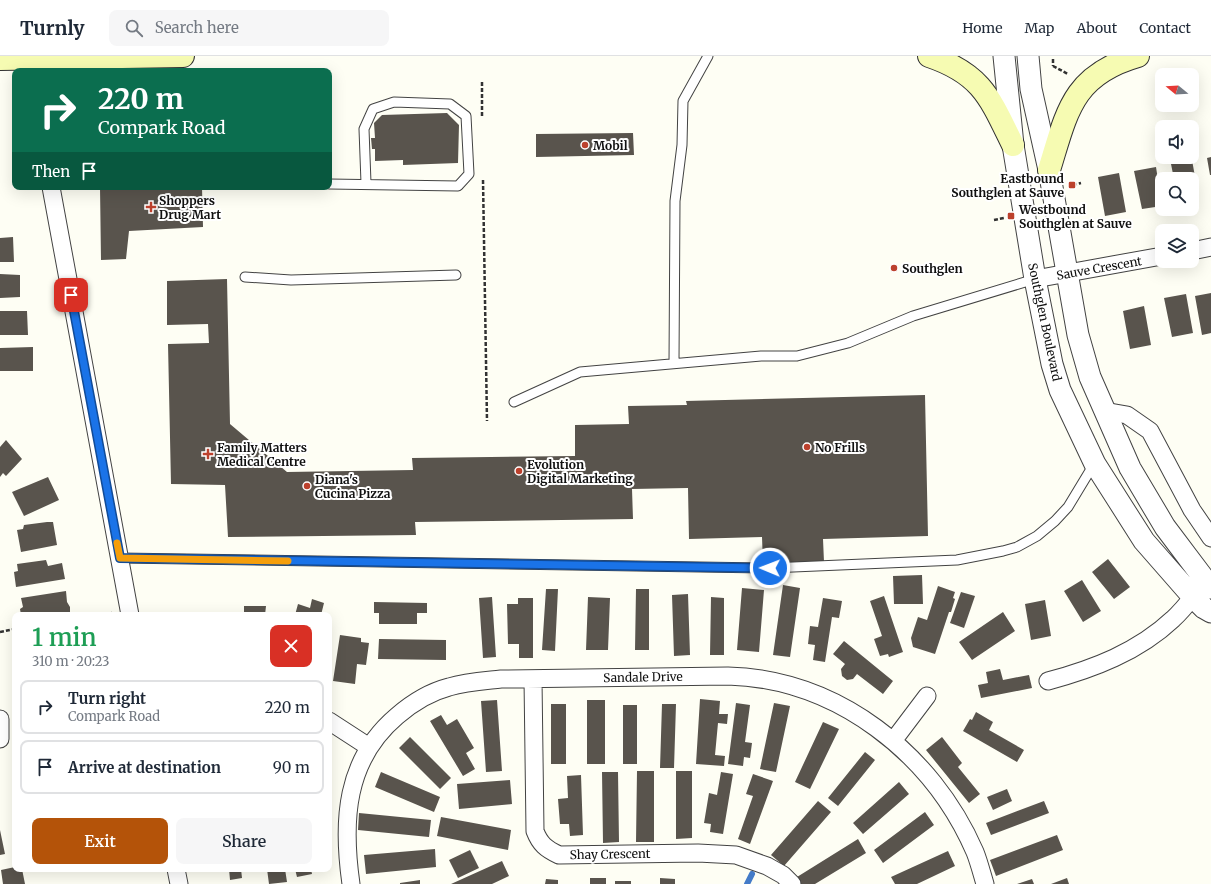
<!DOCTYPE html>
<html lang="en">
<head>
<meta charset="utf-8">
<style>
  body { margin:0; font-family:Merriweather,serif; background:#f6f6f7; color:#1f2937; height:100vh; display:flex; flex-direction:column; font-size:15px; white-space:nowrap }
  * { box-sizing:border-box; margin:0 }
  p { font-size:13px; color:#747a83 }
  .icon { flex:none; width:22px; height:22px; fill:none; stroke:currentColor; stroke-width:2; stroke-linecap:round; stroke-linejoin:round }
  .map { position:relative; flex:1; overflow:hidden }
  .drawer { position:absolute; left:12px; top:556px; width:320px; height:260px; display:flex; flex-direction:column; background:#fff; border-radius:8px; box-shadow:0 4px 16px #0002 }
  .drawer>* { flex:none }
  .guide { position:absolute; left:12px; top:12px; width:320px; height:122px; border-radius:8px; box-shadow:0 4px 16px #0002; background:#0b6e4f; color:#fff; overflow:hidden }
  .needle { width:26px; rotate:288deg }
  .tools { position:absolute; left:1155px; top:12px; display:grid; gap:8px }
  .tools a { display:grid; place-items:center; width:44px; height:44px; border-radius:8px; background:#fff; box-shadow:0 4px 16px #0002; font-size:20px }
  .pin { position:absolute; display:grid; place-items:center; width:34px; height:34px; color:#fff; margin:-17px; border-radius:8px; box-shadow:0 2px 6px #0006 }
  .me { position:absolute; width:44px; margin:-22px; rotate:271deg; stroke-linejoin:round; filter:drop-shadow(0 0 3px #0008) }
  .turn { display:flex; align-items:center; gap:14px; height:84px; padding:0 20px; font-size:18px }
  .turn .icon { width:52px; height:52px; stroke-width:2.5 }
  .turn b { display:block; font-size:28px; line-height:34px }
  .then { display:flex; align-items:center; height:38px; padding:0 20px; background:#0003; gap:8px; font-size:15px }
  .round { display:grid; place-items:center; flex:none; width:42px; height:42px; border-radius:8px; background:#f6f6f7 }
  .overview { display:flex; align-items:center; justify-content:space-between; height:68px; padding:0 20px }
  h1 { font-size:24px; font-weight:600; line-height:30px; color:#1e9e55 }
  .primary-button { display:flex; gap:8px; margin-top:auto; padding:8px 20px }
  .primary-button a { flex:1; height:46px; border-radius:8px; background:#b45309; color:#fff; font-size:16px; font-weight:600; line-height:46px; text-align:center }
  .primary-button a+a { background:#f6f6f7; color:#1f2937 }
  ul { padding:0; list-style:none }
  li { display:flex; align-items:center; gap:12px; height:54px; margin:0 8px 6px; padding:0 12px; border:2px solid #e0e1e3; border-radius:8px }
  li div { flex:1 }
  li b { display:block; font-size:15px }
  li em { font-style:normal }
  header { display:flex; align-items:center; gap:24px; box-sizing:border-box; height:56px; padding:0 20px; background:#fff; border-bottom:1px solid #e0e1e3 }
  header strong { font-size:19px }
  nav { display:flex; gap:22px; margin-inline-start:auto; font-size:14px }
  .search { width:280px; height:36px; background:#f6f6f7; display:flex; align-items:center; gap:10px; box-sizing:border-box; padding:0 14px; border-radius:8px; color:#747a83; font-size:15px }
  .map>svg:first-child { display:block }
</style>
</head>
<body>
<header>
<strong>Turnly</strong>
<div class="search"><svg class="icon" aria-label="search" viewBox="0 0 24 24"><circle cx="10" cy="10" r="6"/><path d="M15 15l6 6"/></svg>Search here</div>
<nav><a>Home</a><a>Map</a><a>About</a><a>Contact</a></nav>
</header>
<div class="map">
<svg width="1211" height="828" viewBox="0 0 1211 828">
  <rect width="100%" height="100%" fill="#fefef4"/>
  <g fill="none" stroke-linecap="round" stroke-linejoin="round">
    <path stroke="#447bc8" stroke-width="6" d="M 747,828 L 752,818"/>
  </g>
  <path fill="#59544d" d="M 447,57 L 459,69 L 458,107 L 403,109 L 403,104 L 375,105 L 375,93 L 372,93 L 371,82 L 375,82 L 374,67 L 382,59 Z
    M 633,77 L 634,99 L 536,101 L 536,78 Z
    M 1211,101 L 1211,119 L 1210,119 L 1207,102 Z
    M 1192,104 L 1199,143 L 1192,144 L 1192,123 L 1174,123 L 1171,108 Z
    M 1156,111 L 1162,150 L 1142,153 L 1134,115 Z
    M 1119,117 L 1126,156 L 1105,160 L 1098,121 Z
    M 100,131 L 202,131 L 203,171 L 129,175 L 126,203 L 101,204 Z
    M 13,181 L 14,206 L 0,206 L 0,182 Z
    M 0,218 L 20,219 L 20,241 L 0,242 Z
    M 227,223 L 230,368 L 287,416 L 413,414 L 412,402 L 575,400 L 575,369 L 629,368 L 628,350 L 687,349 L 686,345 L 925,339 L 928,480 L 823,483 L 824,506 L 763,508 L 762,481 L 689,483 L 688,432 L 632,433 L 633,463 L 415,466 L 416,479 L 228,481 L 225,429 L 171,428 L 168,288 L 209,287 L 208,268 L 167,269 L 167,225 Z
    M 1211,237 L 1211,277 L 1202,279 L 1195,240 Z
    M 1186,238 L 1193,277 L 1172,281 L 1164,242 Z
    M 1144,250 L 1151,289 L 1130,293 L 1123,255 Z
    M 0,255 L 27,255 L 28,279 L 0,279 Z
    M 33,291 L 33,315 L 0,315 L 0,292 Z
    M 6,384 L 22,403 L 6,420 L 3,417 L 0,421 L 0,391 Z
    M 48,421 L 59,444 L 24,460 L 12,436 Z
    M 47,466 L 53,466 L 57,489 L 21,496 L 17,474 L 23,473 L 24,469 Z
    M 1108,503 L 1130,531 L 1114,543 L 1092,516 Z
    M 46,504 L 48,510 L 62,507 L 65,523 L 16,531 L 14,516 L 18,515 L 17,508 Z
    M 922,519 L 923,548 L 894,548 L 893,520 Z
    M 1082,524 L 1101,555 L 1083,566 L 1064,535 Z
    M 783,529 L 800,532 L 790,601 L 773,599 Z
    M 938,530 L 955,536 L 953,542 L 955,543 L 951,556 L 949,556 L 935,598 L 913,591 L 911,582 L 918,561 L 927,564 Z
    M 742,532 L 764,534 L 759,596 L 737,594 Z
    M 546,533 L 558,533 L 555,595 L 542,594 Z
    M 636,533 L 649,533 L 649,594 L 635,594 Z
    M 66,535 L 67,546 L 70,551 L 70,558 L 21,559 L 20,553 L 23,551 L 21,542 Z
    M 961,536 L 975,540 L 964,572 L 950,567 Z
    M 688,538 L 690,599 L 674,600 L 672,539 Z
    M 884,540 L 903,596 L 889,601 L 888,598 L 880,600 L 874,583 L 882,580 L 870,545 Z
    M 492,541 L 496,601 L 483,602 L 479,542 Z
    M 588,541 L 610,542 L 608,594 L 586,594 Z
    M 711,541 L 724,542 L 724,599 L 710,599 Z
    M 518,542 L 533,542 L 533,602 L 519,602 L 519,588 L 508,588 L 507,548 L 518,548 Z
    M 823,542 L 842,545 L 839,562 L 832,561 L 825,606 L 813,604 L 815,589 L 808,588 L 810,570 L 818,571 Z
    M 312,543 L 324,547 L 321,559 L 295,559 L 298,548 L 310,552 Z
    M 1045,544 L 1051,580 L 1031,584 L 1025,548 Z
    M 374,546 L 427,547 L 427,557 L 417,557 L 417,568 L 379,568 L 379,557 L 374,557 Z
    M 244,550 L 266,550 L 265,559 L 244,559 Z
    M 1003,556 L 1015,575 L 972,604 L 959,586 Z
    M 340,579 L 361,582 L 361,586 L 369,587 L 366,609 L 357,608 L 355,628 L 333,625 Z
    M 379,583 L 446,584 L 446,604 L 378,603 Z
    M 844,585 L 893,625 L 883,638 L 857,618 L 853,623 L 847,624 L 842,620 L 841,613 L 845,608 L 833,598 Z
    M 1000,613 L 1003,624 L 1029,619 L 1032,632 L 981,642 L 978,629 L 988,627 L 986,616 Z
    M 700,643 L 720,645 L 719,658 L 728,658 L 727,668 L 718,667 L 715,699 L 725,700 L 724,710 L 696,708 Z
    M 497,644 L 502,715 L 486,716 L 481,645 Z
    M 587,644 L 605,644 L 605,708 L 587,708 Z
    M 736,647 L 750,649 L 745,686 L 752,687 L 750,702 L 744,701 L 743,710 L 728,708 Z
    M 774,647 L 790,650 L 776,716 L 760,713 Z
    M 551,648 L 566,648 L 566,708 L 551,708 Z
    M 662,648 L 676,648 L 674,712 L 660,712 Z
    M 623,649 L 637,649 L 637,708 L 623,708 Z
    M 976,656 L 993,666 L 989,674 L 1024,694 L 1017,706 L 963,675 L 970,663 L 972,664 Z
    M 441,659 L 447,669 L 457,663 L 474,692 L 466,697 L 475,713 L 463,720 L 430,665 Z
    M 823,666 L 839,673 L 810,733 L 795,726 Z
    M 410,681 L 451,722 L 440,733 L 399,692 Z
    M 942,681 L 962,707 L 958,711 L 980,738 L 969,747 L 926,694 Z
    M 865,696 L 875,704 L 838,750 L 828,742 Z
    M 637,715 L 654,715 L 654,786 L 636,786 Z
    M 676,715 L 692,715 L 692,782 L 676,783 Z
    M 381,716 L 440,741 L 434,756 L 375,731 Z
    M 602,716 L 618,716 L 619,786 L 603,787 Z
    M 721,716 L 733,718 L 723,778 L 710,776 L 711,768 L 704,767 L 709,737 L 717,739 Z
    M 753,718 L 773,725 L 750,788 L 738,783 L 753,740 L 746,738 Z
    M 581,719 L 583,779 L 570,780 L 569,768 L 560,768 L 558,743 L 568,742 L 567,720 Z
    M 510,724 L 512,748 L 459,753 L 457,728 Z
    M 899,726 L 909,738 L 863,778 L 853,767 Z
    M 1007,733 L 1012,745 L 993,754 L 987,741 Z
    M 818,745 L 831,756 L 784,810 L 771,799 Z
    M 1044,745 L 1049,757 L 991,779 L 986,767 Z
    M 925,756 L 934,769 L 883,807 L 874,794 Z
    M 359,757 L 431,764 L 429,781 L 358,774 Z
    M 441,761 L 511,774 L 508,794 L 437,780 Z
    M 0,774 L 5,798 L 0,799 Z
    M 1057,779 L 1063,794 L 996,820 L 990,804 Z
    M 858,783 L 866,797 L 815,828 L 801,828 L 797,821 Z
    M 435,793 L 436,811 L 366,818 L 364,799 Z
    M 470,794 L 479,812 L 458,822 L 449,804 Z
    M 948,795 L 955,810 L 917,828 L 895,828 L 891,821 Z
    M 502,805 L 509,820 L 492,828 L 451,828 Z
    M 15,811 L 15,813 L 22,813 L 25,828 L 3,828 L 1,814 Z
    M 229,813 L 241,813 L 242,822 L 230,824 Z
    M 267,813 L 285,813 L 287,826 L 269,828 Z
    M 295,813 L 311,813 L 312,818 L 297,821 Z
    M 590,822 L 606,822 L 606,828 L 590,828 Z
    M 660,822 L 675,823 L 675,828 L 660,828 Z
    M 1067,822 L 1069,828 L 1051,828 Z
    M 546,823 L 558,824 L 558,828 L 545,828 Z
    M 1032,823 L 1034,828 L 1017,828 Z
    M 420,824 L 420,828 L 400,828 L 400,827 Z
    M 615,825 L 631,825 L 631,828 L 615,828 Z"/>
  <g fill="none" stroke-linecap="round" stroke-linejoin="round">
    <g stroke="#434343" stroke-width="11">
      <path id="service" d="M 329,128 L 458,130 L 469,118 L 466,60 L 450,48 L 394,46 L 373,53 L 364,73 L 366,127
        M 245,221 L 291,224 L 456,219
        M 674,307 L 675,145 L 682,89 L 683,45 L 708,0
        M 514,346 L 580,316 L 761,300 L 797,300 L 848,287 L 913,260 L 1035,223
        M 120,502 L 770,512 L 957,504 L 1003,495 L 1017,491 L 1037,480 L 1055,465 L 1068,451 L 1094,408"/>
    </g>
    <g stroke="#434343" stroke-width="19">
      <path id="minor" d="M 51,131 L 130,559
        M 1192,195 L 1211,191
        M 1035,223 L 1162,200
        M 1104,355 L 1127,359 L 1150,375 L 1192,454 L 1211,482
        M 533,623 L 535,775 C 540,788 546,793 559,799 L 698,797 L 736,799 L 767,810 L 783,819 L 792,828
        M 1048,625 C 1093,613 1138,596 1173,563 C 1183,554 1192,542 1201,531
        M 0,663 L 0,683
        M 329,665 L 369,691
        M 893,685 L 927,640
        M 176,813 L 179,828
        M 351,828 C 342,765 345,704 397,660 C 412,647 430,636 449,631 C 466,626 483,625 501,623 L 728,620 C 837,623 932,697 975,796 C 979,806 982,818 985,828"/>
    </g>
    <g stroke="#434343" stroke-width="23">
      <path id="tertiary" d="M 1004,0 L 1013,89 L 1035,223 L 1052,308 L 1060,334 L 1095,408 L 1144,485 L 1193,541 L 1204,552 L 1211,556
        M 1028,0 L 1031,33 L 1049,114 L 1078,279 L 1090,321 L 1130,412 L 1165,471 L 1211,532"/>
    </g>
    <g stroke="#323232" stroke-width="24">
      <path id="secondary" d="M 929,0 C 982,18 990,42 1013,89
        M 0,3 L 183,0
        M 1049,114 C 1067,56 1072,19 1138,0"/>
    </g>
    <path stroke="#323232" stroke-width="2.5" stroke-dasharray="4 2" stroke-linecap="butt" d="M 1053,3 L 1053,10
      M 1053,10 L 1068,18
      M 482,26 L 482,61
      M 483,124 L 487,365
      M 1073,129 L 1081,127
      M 994,164 L 1004,162
      M 99,559 L 112,557
      M 0,576 L 15,573"/>
    <use href="#service" stroke="#fff" stroke-width="9"/>
    <use href="#minor" stroke="#fff" stroke-width="17"/>
    <use href="#tertiary" stroke="#fff" stroke-width="21"/>
    <use href="#secondary" stroke="#f6fbb2" stroke-width="22"/>
  </g>
  <g fill="none" stroke-linecap="round" stroke-linejoin="round">
    <g stroke="#114b97" stroke-width="10">
      <path id="route" d="M 71,239 L 120,502 L 770,512"/>
    </g>
    <use href="#route" stroke="#1a73e8" stroke-width="7"/>
    <path stroke="#f59e0b" stroke-width="7" d="M 117,487 L 120,502 L 288,505"/>
  </g>
  <g fill="#bc412d" stroke="#fff" stroke-width="1.5">
    <circle cx="585" cy="89" r="4"/>
    <rect x="1068" y="125" width="8" height="8" rx="2"/>
    <path d="M149 145h4v4h4v4h-4v4h-4v-4h-4v-4h4z"/>
    <rect x="1007" y="156" width="8" height="8" rx="2"/>
    <circle cx="894" cy="212" r="4"/>
    <circle cx="807" cy="391" r="4"/>
    <path d="M206 392h4v4h4v4h-4v4h-4v-4h-4v-4h4z"/>
    <circle cx="519" cy="415" r="4"/>
    <circle cx="307" cy="430" r="4"/>
  </g>
  <g text-anchor="middle" dominant-baseline="central" stroke-width="4" stroke-linejoin="round" paint-order="stroke">
    <g font-size="12" font-weight="bold" fill="#101010" stroke="#fff" text-anchor="start">
      <text x="593" y="89">Mobil</text>
      <text x="1064" y="122" text-anchor="end">Eastbound<tspan x="1064" dy="14">Southglen at Sauve</tspan></text>
      <text x="159" y="144">Shoppers<tspan x="159" dy="14">Drug Mart</tspan></text>
      <text x="1019" y="153">Westbound<tspan x="1019" dy="14">Southglen at Sauve</tspan></text>
      <text x="902" y="212">Southglen</text>
      <text x="217" y="391">Family Matters<tspan x="217" dy="14">Medical Centre</tspan></text>
      <text x="815" y="391">No Frills</text>
      <text x="527" y="408">Evolution<tspan x="527" dy="14">Digital Marketing</tspan></text>
      <text x="315" y="423">Diana's<tspan x="315" dy="14">Cucina Pizza</tspan></text>
    </g>
    <g font-size="12" fill="#101010" stroke="#fff">
      <text transform="translate(1099 212) rotate(-10)">Sauve Crescent</text>
      <text transform="translate(1045 266) rotate(78)">Southglen Boulevard</text>
      <text transform="translate(643 621) rotate(-1)">Sandale Drive</text>
      <text transform="translate(610 798) rotate(-1)">Shay Crescent</text>
    </g>
  </g>
</svg>
<div class="tools">
<a><svg class="needle" viewBox="-14 -14 28 28"><path d="M0-13l5 13h-10z" fill="#e53935"/><path d="M0 13l5-13h-10z" fill="#747a83"/></svg></a>
<a><svg class="icon" aria-label="sound" viewBox="0 0 24 24"><path d="M4 9h4l5-4v14l-5-4H4zM17 9q2 3 0 6"/></svg></a>
<a><svg class="icon" aria-label="search" viewBox="0 0 24 24"><circle cx="10" cy="10" r="6"/><path d="M15 15l6 6"/></svg></a>
<a><svg class="icon" aria-label="layers" viewBox="0 0 24 24"><path d="M12 4l9 5-9 5-9-5zM3 14l9 5 9-5"/></svg></a>
</div>
<div class="pin" style="left:71px;top:239px;background:#d93025"><svg class="icon" aria-label="arrive" viewBox="0 0 24 24"><path d="M6 21V4h12l-3 4 3 4H6"/></svg></div>
<svg class="me" style="left:770px;top:512px" viewBox="-20 -20 40 40"><circle r="17" fill="#1a73e8" stroke="#fff" stroke-width="3"/><path d="M0-11L8 9 0 5-8 9z" fill="#fff"/></svg>
<div class="guide">
<div class="turn"><svg class="icon" aria-label="right" viewBox="0 0 24 24"><path d="M7 20v-9h11M14 6l5 5-5 5"/></svg><div><b>220 m</b>Compark Road</div></div>
<div class="then">Then<svg class="icon" aria-label="arrive" viewBox="0 0 24 24"><path d="M6 21V4h12l-3 4 3 4H6"/></svg></div>
</div>
<section class="drawer">
<div class="overview"><div><h1>1 min</h1><p>310 m · 20:23</p></div><a class="round" style="background:#d93025;color:#fff"><svg class="icon" aria-label="close" viewBox="0 0 24 24"><path d="M6 6l12 12M18 6L6 18"/></svg></a></div>
<ul>
<li><svg class="icon" aria-label="right" viewBox="0 0 24 24"><path d="M7 20v-9h11M14 6l5 5-5 5"/></svg><div><b>Turn right</b><p>Compark Road</p></div><em>220 m</em></li>
<li><svg class="icon" aria-label="arrive" viewBox="0 0 24 24"><path d="M6 21V4h12l-3 4 3 4H6"/></svg><div><b>Arrive at destination</b></div><em>90 m</em></li>
</ul>
<div class="primary-button"><a>Exit</a><a>Share</a></div>
</section>
</div>
</body>
</html>
